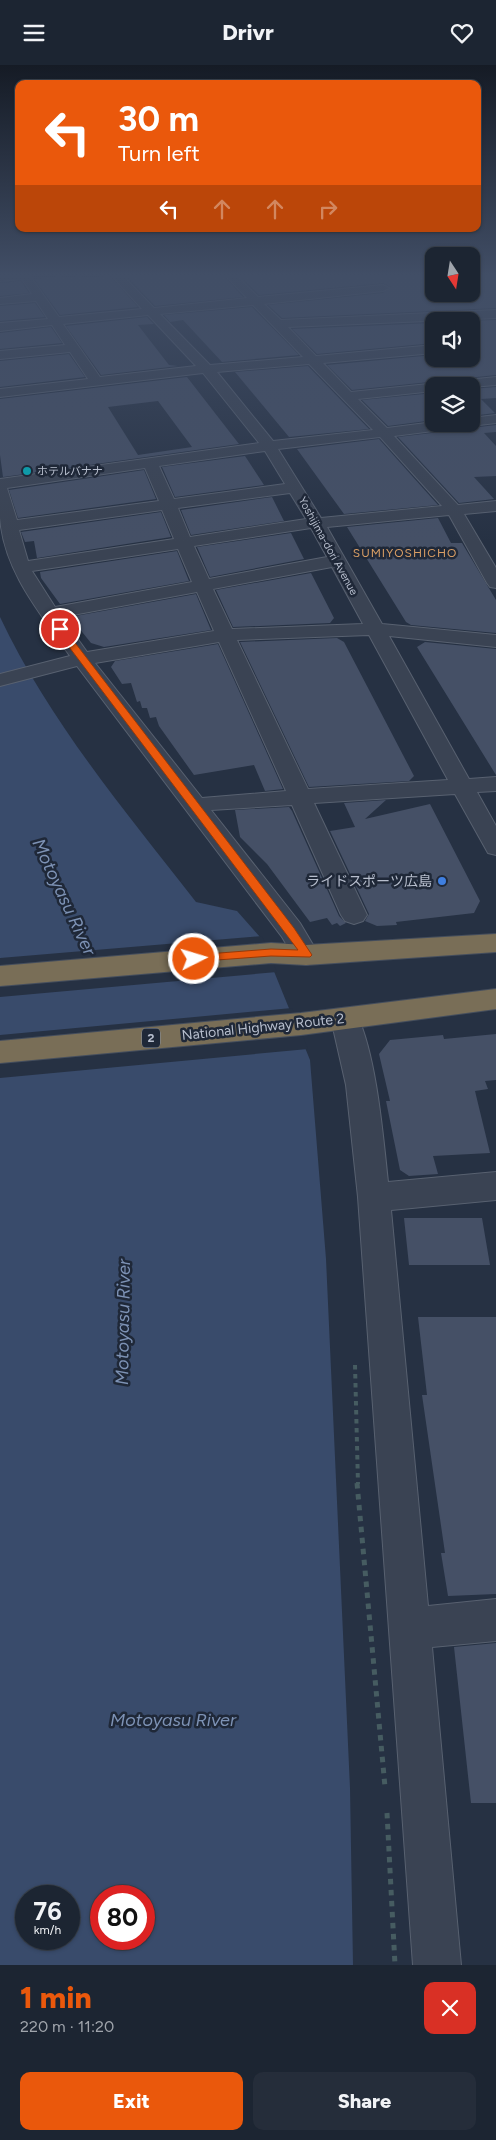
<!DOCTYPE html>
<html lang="en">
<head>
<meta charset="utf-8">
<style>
  body { margin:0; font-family:Figtree,"Noto Sans JP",sans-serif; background:#252d3a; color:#f1f3f6; height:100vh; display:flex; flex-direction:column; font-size:19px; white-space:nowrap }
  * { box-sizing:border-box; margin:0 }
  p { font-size:16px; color:#a0a5ac }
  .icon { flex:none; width:28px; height:28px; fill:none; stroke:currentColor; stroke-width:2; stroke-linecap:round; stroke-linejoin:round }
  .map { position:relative; height:1900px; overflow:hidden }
  .side { display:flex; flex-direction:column; background:#1c2532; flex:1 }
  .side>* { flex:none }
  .guide { position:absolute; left:15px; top:15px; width:466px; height:152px; border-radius:10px; box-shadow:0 1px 4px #0004,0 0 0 1px #3a424d; background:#ea580c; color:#fff; overflow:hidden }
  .needle { width:32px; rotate:168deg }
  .buttons { position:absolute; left:425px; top:182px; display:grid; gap:10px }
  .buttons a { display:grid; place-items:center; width:55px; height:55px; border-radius:10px; background:#1c2532; box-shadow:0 1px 4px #0004,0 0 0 1px #3a424d; font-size:25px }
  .speed { position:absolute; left:15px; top:1820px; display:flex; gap:10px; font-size:25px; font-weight:700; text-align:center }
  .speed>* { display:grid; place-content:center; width:65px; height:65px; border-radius:50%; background:#1c2532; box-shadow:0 1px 4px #0004,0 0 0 1px #3a424d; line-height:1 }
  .speed small { font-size:12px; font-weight:400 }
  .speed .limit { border:8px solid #d22; background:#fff; color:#111 }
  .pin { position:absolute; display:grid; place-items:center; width:42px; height:42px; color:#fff; margin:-21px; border:2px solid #fff; border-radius:50%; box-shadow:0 1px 5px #0007 }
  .me { position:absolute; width:55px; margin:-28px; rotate:85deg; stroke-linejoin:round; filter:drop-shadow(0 0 4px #0008) }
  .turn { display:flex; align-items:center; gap:18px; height:105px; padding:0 20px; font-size:22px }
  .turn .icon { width:65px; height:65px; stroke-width:2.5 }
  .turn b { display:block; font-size:35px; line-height:42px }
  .lanes { display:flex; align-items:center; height:48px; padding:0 20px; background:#0003; justify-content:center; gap:25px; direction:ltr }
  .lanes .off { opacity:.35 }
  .round { display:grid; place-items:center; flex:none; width:52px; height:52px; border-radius:10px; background:#252d3a }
  .overview { display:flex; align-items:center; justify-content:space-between; height:85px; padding:0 20px }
  h1 { font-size:30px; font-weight:800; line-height:38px; color:#ea580c }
  .primary-button { display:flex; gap:10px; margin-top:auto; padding:10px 20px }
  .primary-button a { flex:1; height:58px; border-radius:10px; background:#ea580c; color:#fff; font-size:20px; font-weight:800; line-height:58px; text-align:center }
  .primary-button a+a { background:#252d3a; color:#f1f3f6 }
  header { display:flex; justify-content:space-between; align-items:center; height:65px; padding:0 20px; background:#1c2532; font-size:22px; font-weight:800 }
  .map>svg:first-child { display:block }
</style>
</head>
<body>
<header><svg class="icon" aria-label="menu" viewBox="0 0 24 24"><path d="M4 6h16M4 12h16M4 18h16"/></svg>Drivr<svg class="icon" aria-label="heart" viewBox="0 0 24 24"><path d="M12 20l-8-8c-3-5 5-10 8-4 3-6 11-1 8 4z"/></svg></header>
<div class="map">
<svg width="496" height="1900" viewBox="0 0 496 1900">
  <rect width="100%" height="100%" fill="#263143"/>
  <path fill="#394b6b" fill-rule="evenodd" d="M 0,552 C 49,656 126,747 196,837 L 237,846 L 260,872 L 310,995 L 326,1194 L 350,1723 L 353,1900 L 0,1900 ZM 26,1831 L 69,1831 L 69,1874 L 26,1874 ZM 101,1831 L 144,1831 L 144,1874 L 101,1874 Z"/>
  <path fill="#263143" d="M 262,871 L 277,907 L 0,932 L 0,893 Z
    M 292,943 L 308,984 L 0,1013 L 0,970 Z"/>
  <path fill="#455066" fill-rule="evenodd" d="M 61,211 L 64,213 L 82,211 L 83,213 L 110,211 L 138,242 L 60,250 L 34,214 Z
    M 126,211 L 224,211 L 243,232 L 155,241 Z
    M 240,211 L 434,211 L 434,229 L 471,229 L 471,211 L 496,211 L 496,243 L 282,253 L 268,240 L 383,228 L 391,222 L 383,218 L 259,230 Z
    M 21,216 L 29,228 L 0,231 L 0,218 Z
    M 35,238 L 45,252 L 0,256 L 0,241 Z
    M 252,242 L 299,290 L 222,297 L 183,255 L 170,257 L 164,250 Z
    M 147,252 L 154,259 L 138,260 L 169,300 L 178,301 L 101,310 L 66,261 Z
    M 496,255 L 496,310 L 352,325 L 327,300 L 434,290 L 434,294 L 471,294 L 471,256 L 464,256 Z
    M 434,258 L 434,278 L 317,289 L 292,264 Z
    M 51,262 L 62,278 L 0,284 L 0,268 Z
    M 69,289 L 85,312 L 0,322 L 0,296 Z
    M 308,301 L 369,364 L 289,372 L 235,307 Z
    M 187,312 L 239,379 L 3,412 L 0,390 L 0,334 ZM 158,336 L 192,382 L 138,390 L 108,342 Z
    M 496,322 L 496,333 L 481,334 L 495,348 L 471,351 L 471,324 Z
    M 434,328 L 434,355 L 388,361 L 362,335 Z
    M 496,360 L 496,367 L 484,368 L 496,381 L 496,411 L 474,412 L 494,434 L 459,438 L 398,372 L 457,365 L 465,361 L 471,363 Z
    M 379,374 L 438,440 L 344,449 L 297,384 Z
    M 245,391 L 264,420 L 175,432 L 162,402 Z
    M 144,405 L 156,434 L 18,453 L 9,425 Z
    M 272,432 L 284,456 L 191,470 L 181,445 Z
    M 161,447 L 171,472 L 37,493 L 34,476 L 25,477 L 21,467 Z
    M 438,453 L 451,478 L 462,478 L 496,535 L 496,568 L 411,560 L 406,557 L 347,462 Z
    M 291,468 L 304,494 L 210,512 L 197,482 Z
    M 177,486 L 189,516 L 60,539 L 41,513 L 40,507 Z
    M 311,508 L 334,553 L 330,558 L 233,562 L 216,525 Z
    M 196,529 L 211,565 L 104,582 L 91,578 L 70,552 Z
    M 337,573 L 344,577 L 414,711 L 409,716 L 309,722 L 240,577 Z
    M 425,577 L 496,584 L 496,710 L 417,582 Z
    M 218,579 L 283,724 L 265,726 L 254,700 L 194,710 L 159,661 L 156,652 L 150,653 L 147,643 L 142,643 L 140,636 L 137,637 L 131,618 L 122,619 L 111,602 L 115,596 Z
    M 386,735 L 365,754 L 430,739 L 480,836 L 474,848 L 396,857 L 397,860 L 377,861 L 365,856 L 369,849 L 330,766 L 355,762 L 344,738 Z
    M 289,742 L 292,746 L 339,851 L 346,858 L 340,861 L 337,858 L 332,860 L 327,853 L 310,857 L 267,799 L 240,772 L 235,745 Z
    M 496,969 L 496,1015 L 485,1016 L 488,1024 L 475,1026 L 490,1088 L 433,1091 L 438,1109 L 409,1111 L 400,1105 L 386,1036 L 390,1036 L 379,989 L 390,975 L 443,970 L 444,974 Z
    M 404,1153 L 482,1153 L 490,1200 L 409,1200 Z
    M 418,1252 L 496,1252 L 496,1529 L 448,1531 L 441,1488 L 445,1488 L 422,1330 L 427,1330 Z
    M 496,1578 L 496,1738 L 471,1738 L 454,1582 Z"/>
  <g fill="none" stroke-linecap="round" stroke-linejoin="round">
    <g stroke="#586170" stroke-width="2">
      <path id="minor" d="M 0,211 L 30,211 L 59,252 L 142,244 L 112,211 L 123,211 L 154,243 L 247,233 L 226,211 L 237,211 L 258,232 L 383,220 L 389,223 L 383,226 L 264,239 L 281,255 L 496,245 L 496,253 L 288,262 L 316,291 L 434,280 L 434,288 L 323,298 L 351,327 L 496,312 L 496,320 L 471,322 L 434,321 L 434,326 L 358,334 L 387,363 L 434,357 L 464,359 L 457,363 L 394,371 L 458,440 L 496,436 L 496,446 L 464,449 L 496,503 L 496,523 L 490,522 L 487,518 L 449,450 L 327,462 L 382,559 L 496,570 L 496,582 L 389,571 L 469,714 L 496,712 L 496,726 L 477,727 L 496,761 L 496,790 L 488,788 L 455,729 L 314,738 L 367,850 L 363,856 L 354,859 L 345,856 L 341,850 L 292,740 L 211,745 L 300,858 L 319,890 L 315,897 L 306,900 L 297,897 L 282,872 L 77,601 L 0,621 L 0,609 L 70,591 C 41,549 4,507 0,453 C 0,440 0,427 0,414 L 259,378 L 203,308 L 0,332 L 0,324 L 88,314 L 70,287 L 0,294 L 0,286 L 65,280 L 52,260 L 0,266 L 0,258 L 48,254 L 36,236 L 0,239 L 0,233 L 32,229 L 22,214 L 0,216 ZM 253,240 L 303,292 L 210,300 L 160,249 ZM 148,250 L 196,301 L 100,312 L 63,259 ZM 309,299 L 373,365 L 273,376 L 217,307 ZM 380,372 L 442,441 L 321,453 L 278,384 ZM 265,386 L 285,419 L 174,434 L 159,401 ZM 145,403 L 159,436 L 17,455 L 7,423 ZM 290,428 L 306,454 L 190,472 L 178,443 ZM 162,445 L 174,474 L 28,496 L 19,465 ZM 311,463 L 327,492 L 209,514 L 194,481 ZM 178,484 L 192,517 L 55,542 L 32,506 ZM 332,502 L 363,559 L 232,564 L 213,524 ZM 197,527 L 214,566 L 87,587 L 62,552 ZM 369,570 L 448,715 L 308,724 L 237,575 ZM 219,577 L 286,726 L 202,733 L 95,598 Z
        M 496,350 L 496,358 L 471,361 L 465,359 L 471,359 L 471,353 Z
        M 345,943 L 355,946 C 376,986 383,1070 388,1117 L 496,1107 L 496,1135 L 391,1145 L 428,1541 L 496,1534 L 496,1576 L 432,1582 L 461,1900 L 413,1900 L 358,1132 L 346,1020 L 331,954 L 335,946 Z"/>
    </g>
    <g stroke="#454e5d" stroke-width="2">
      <path id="highway" d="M 496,869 L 496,887 L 306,900 L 271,898 L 0,921 L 0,901 L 271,878 L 306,880 Z
        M 496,924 L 496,944 L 301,970 L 0,998 L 0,976 L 301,948 Z"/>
    </g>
    <path stroke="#465c61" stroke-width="4" stroke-dasharray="4.5 4.5" stroke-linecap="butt" d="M 355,1300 L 358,1419"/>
    <path stroke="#465c61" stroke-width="5" stroke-dasharray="5.5 5.5" stroke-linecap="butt" d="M 357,1418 L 385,1722
      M 387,1748 L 395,1900"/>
    <use href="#minor" fill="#3a4353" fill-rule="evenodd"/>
    <use href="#highway" fill="#796e57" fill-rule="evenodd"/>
  </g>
  <linearGradient id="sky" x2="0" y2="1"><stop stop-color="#151b25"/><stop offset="0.44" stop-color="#414e66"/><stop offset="1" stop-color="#414e66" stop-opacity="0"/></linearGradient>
  <rect width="496" height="477" fill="url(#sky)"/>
  <path fill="#ea580c" stroke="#983908" d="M 57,562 L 63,562 L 294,863 L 312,890 L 310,892 L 271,891 L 190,897 L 190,892 L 194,890 L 271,884 L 298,885 L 57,566 Z"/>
  <circle fill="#0f9aa8" stroke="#1f2838" stroke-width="2" cx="27" cy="406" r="5"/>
  <circle fill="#3f7fe0" stroke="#1f2838" stroke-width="2" cx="442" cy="816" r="5"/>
  <g text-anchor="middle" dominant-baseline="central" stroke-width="5" stroke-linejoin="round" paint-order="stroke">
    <g font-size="11" fill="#b7becd" stroke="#1f2838" text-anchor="start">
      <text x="37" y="406">ホテルバナナ</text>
    </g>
    <g font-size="11" fill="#b7becd" stroke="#1f2838">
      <text transform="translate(328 481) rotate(61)">Yoshijima-dori Avenue</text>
    </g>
    <g font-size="12" letter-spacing="1" fill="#da9f65" stroke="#1f2838">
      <text x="405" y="488">SUMIYOSHICHO</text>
    </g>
    <rect fill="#1f2838" stroke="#8991a0" stroke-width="1" x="142" y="963.5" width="18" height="19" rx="4"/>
    <g font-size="12" font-weight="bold" fill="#b7becd">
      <text x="151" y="973">2</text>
    </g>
    <g font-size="14" fill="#b7becd" stroke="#1f2838" text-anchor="end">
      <text x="432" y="816">ライドスポーツ広島</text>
    </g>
    <g font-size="14" fill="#b7becd" stroke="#1f2838">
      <text transform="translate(263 962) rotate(-6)">National Highway Route 2</text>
    </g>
    <g font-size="18" font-style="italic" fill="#7d92b5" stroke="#1f2838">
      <text transform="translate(64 832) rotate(65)">Motoyasu River</text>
      <text transform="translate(123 1257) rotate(-89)">Motoyasu River</text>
      <text x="173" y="1655">Motoyasu River</text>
    </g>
  </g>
</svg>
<div class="buttons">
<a><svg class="needle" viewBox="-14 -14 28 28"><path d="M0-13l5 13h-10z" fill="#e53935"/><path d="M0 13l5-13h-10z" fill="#a0a5ac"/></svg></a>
<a><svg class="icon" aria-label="sound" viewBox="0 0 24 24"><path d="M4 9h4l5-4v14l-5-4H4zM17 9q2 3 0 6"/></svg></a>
<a><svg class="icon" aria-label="layers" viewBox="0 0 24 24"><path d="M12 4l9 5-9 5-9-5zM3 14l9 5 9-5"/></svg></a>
</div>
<div class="speed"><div>76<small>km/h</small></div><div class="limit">80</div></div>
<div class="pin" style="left:60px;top:564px;background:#d93025"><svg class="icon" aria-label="arrive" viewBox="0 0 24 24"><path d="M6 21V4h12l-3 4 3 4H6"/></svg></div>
<svg class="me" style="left:194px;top:894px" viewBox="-20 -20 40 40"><circle r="17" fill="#ea580c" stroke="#fff" stroke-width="3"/><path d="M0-11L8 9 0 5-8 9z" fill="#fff"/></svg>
<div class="guide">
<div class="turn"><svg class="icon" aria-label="left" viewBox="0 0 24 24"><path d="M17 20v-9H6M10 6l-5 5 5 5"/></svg><div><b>30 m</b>Turn left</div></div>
<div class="lanes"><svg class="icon" aria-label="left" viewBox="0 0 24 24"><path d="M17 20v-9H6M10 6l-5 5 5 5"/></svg><svg class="icon off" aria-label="ahead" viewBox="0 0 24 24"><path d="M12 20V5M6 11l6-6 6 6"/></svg><svg class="icon off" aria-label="ahead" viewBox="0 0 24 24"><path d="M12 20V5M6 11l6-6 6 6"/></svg><svg class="icon off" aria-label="right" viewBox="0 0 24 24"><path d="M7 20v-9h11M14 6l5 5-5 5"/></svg></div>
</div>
</div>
<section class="side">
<div class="overview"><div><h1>1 min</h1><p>220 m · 11:20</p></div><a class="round" style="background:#d93025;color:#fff"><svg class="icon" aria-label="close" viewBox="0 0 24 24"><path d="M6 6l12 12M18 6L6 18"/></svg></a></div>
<div class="primary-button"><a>Exit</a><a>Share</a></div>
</section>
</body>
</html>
